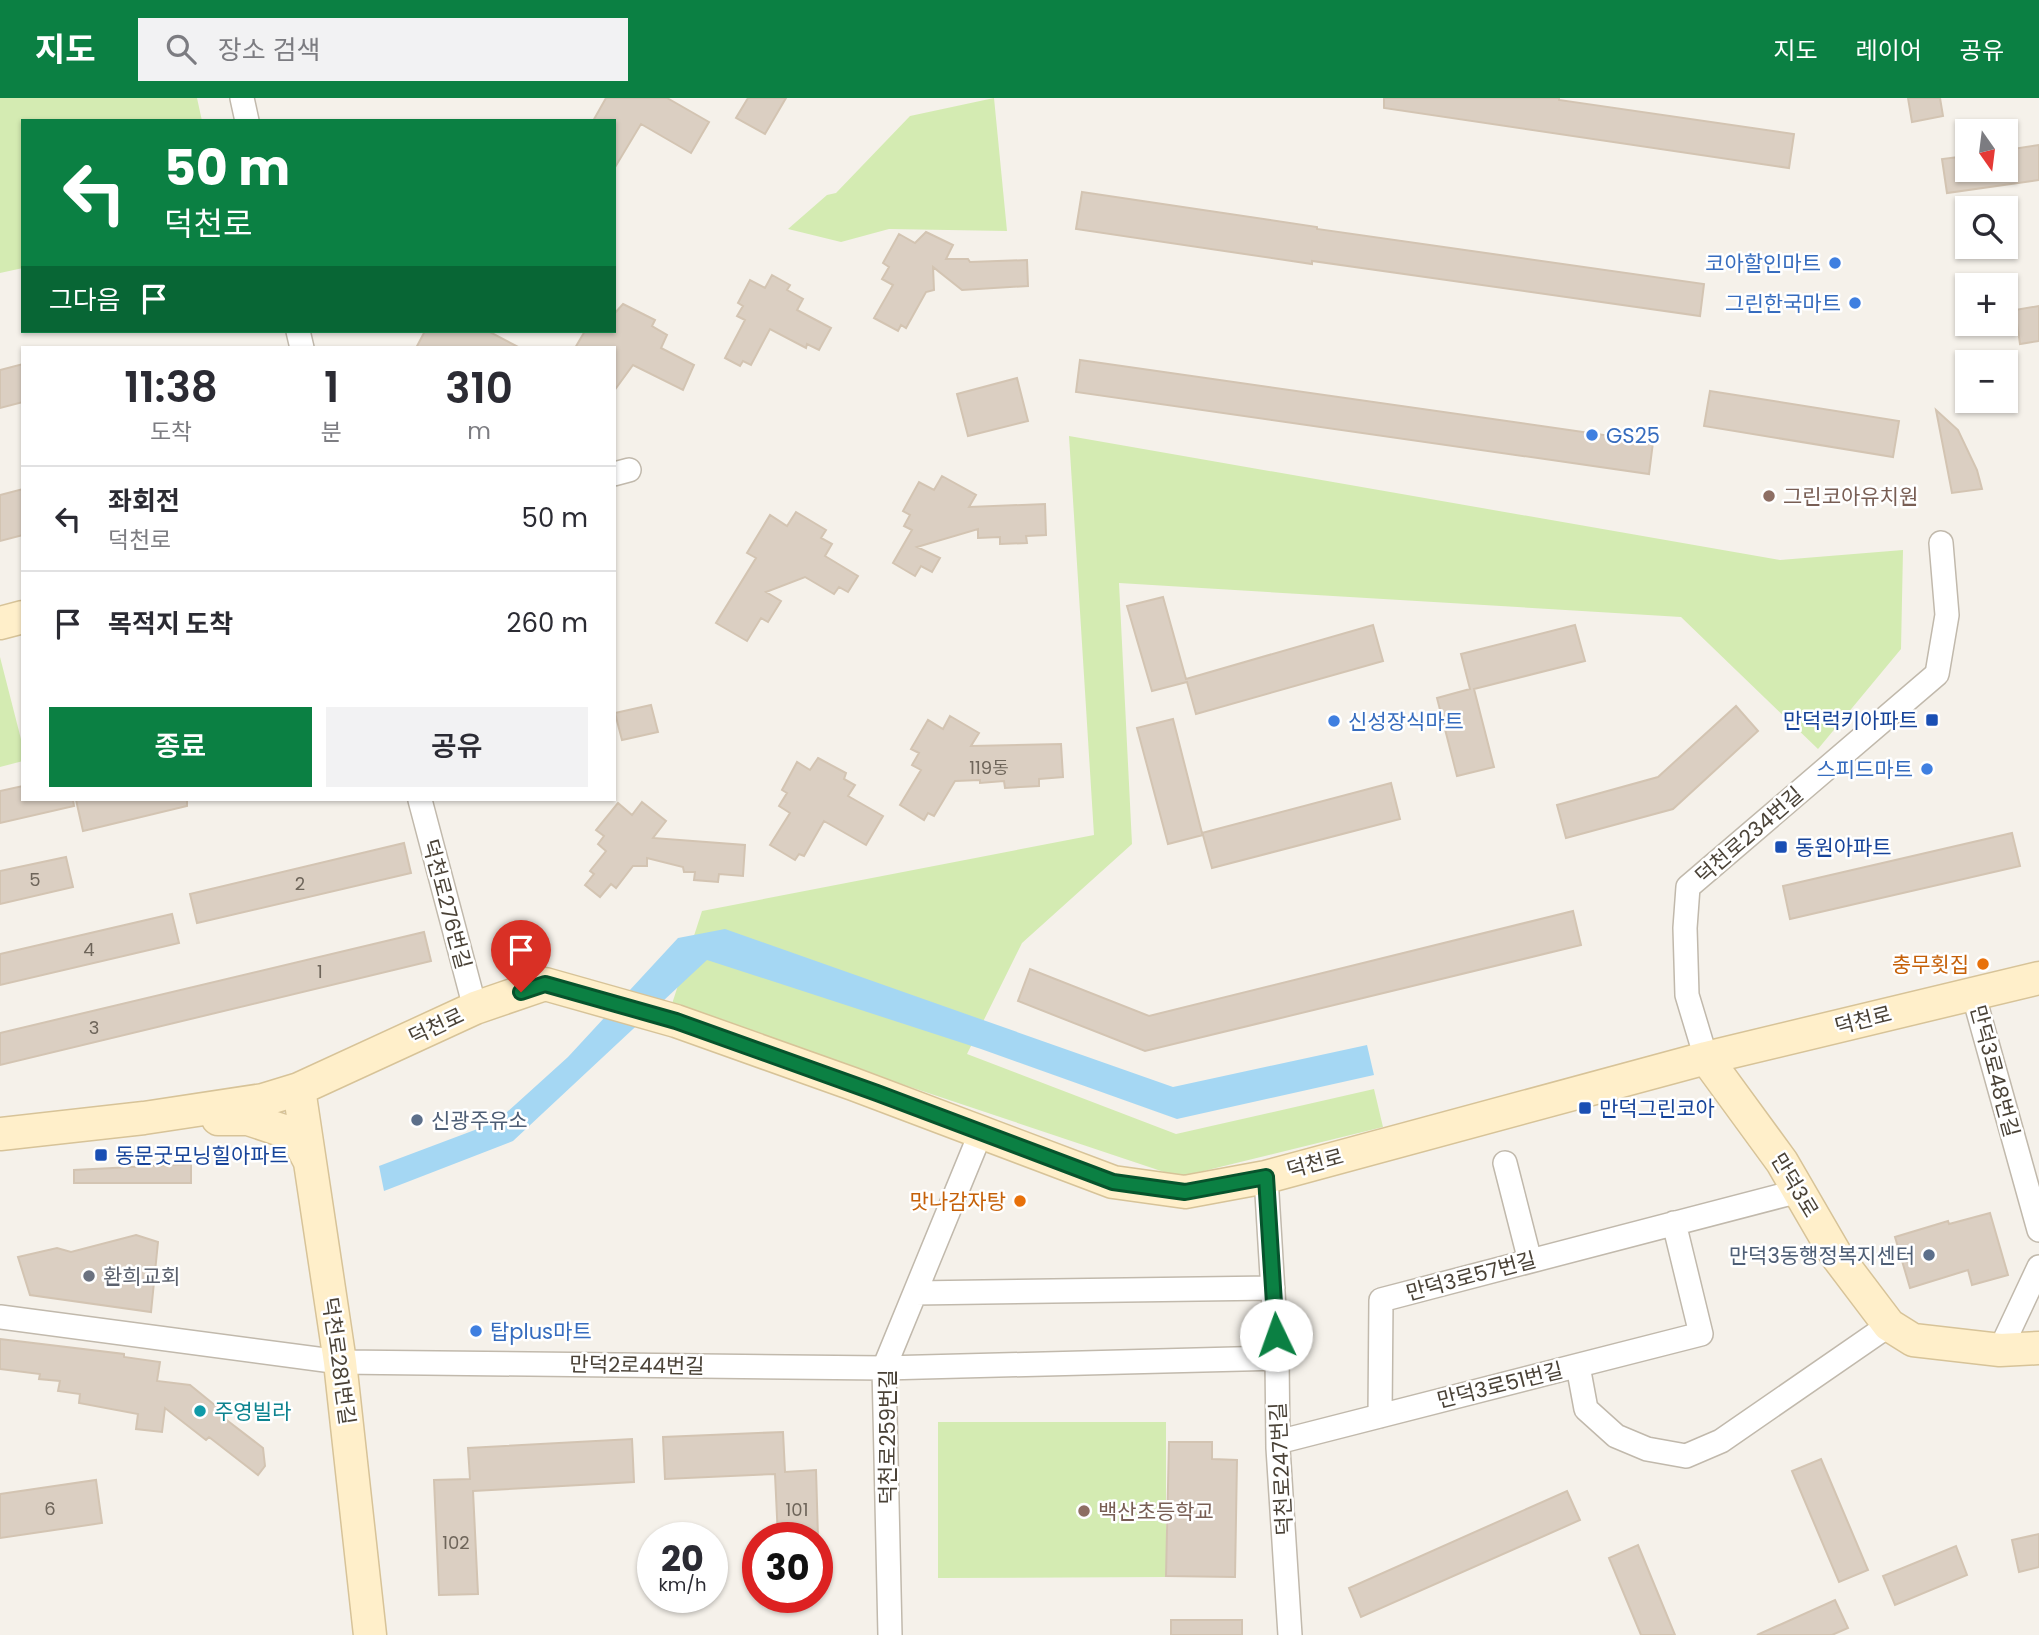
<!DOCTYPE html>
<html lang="ko">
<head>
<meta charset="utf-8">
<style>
  body { margin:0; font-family:Poppins,"Noto Sans KR",sans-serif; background:#f2f2f3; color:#2b2b33; height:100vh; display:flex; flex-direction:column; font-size:26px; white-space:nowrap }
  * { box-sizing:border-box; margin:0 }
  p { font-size:23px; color:#7c7c81 }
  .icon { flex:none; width:38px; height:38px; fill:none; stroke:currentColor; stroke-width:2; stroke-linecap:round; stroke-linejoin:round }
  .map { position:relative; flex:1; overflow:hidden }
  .panel { position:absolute; left:21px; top:248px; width:595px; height:455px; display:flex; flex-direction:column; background:#fff; border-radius:0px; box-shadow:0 2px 5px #0004 }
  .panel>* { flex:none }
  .guide { position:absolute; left:21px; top:21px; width:595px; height:214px; border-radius:0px; box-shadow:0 2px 5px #0004; background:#0b8043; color:#fff; overflow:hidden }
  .needle { width:46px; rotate:166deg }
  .buttons { position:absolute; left:1955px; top:21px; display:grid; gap:14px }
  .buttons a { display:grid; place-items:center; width:63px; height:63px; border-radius:0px; background:#fff; box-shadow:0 2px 5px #0004; font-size:35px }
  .speed { position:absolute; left:637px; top:1424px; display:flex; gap:14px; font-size:35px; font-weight:700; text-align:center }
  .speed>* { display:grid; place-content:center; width:91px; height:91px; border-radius:50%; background:#fff; box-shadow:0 2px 5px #0004; line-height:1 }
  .speed small { font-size:18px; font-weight:400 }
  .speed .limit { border:10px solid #d22; background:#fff; color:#111 }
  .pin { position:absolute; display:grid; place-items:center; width:60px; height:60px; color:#fff; margin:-72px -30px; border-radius:50% 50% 50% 0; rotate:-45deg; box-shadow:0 0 7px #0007 }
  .pin .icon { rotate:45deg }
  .me { position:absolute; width:77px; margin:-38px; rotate:357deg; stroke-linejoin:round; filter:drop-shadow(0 0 5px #0008) }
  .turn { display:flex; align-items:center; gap:24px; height:147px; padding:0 28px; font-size:32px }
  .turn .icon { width:91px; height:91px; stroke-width:2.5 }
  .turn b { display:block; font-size:49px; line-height:60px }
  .then { display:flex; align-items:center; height:66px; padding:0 28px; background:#0003; gap:14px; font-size:26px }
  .eta { display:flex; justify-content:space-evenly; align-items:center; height:119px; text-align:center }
  .eta b { font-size:42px; font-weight:600; line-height:49px }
  .button { display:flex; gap:14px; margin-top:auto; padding:14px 28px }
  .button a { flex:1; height:80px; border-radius:0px; background:#0b8043; color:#fff; font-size:28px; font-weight:600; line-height:80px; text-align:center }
  .button a+a { background:#f2f2f3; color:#2b2b33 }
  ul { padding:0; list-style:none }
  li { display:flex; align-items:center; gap:21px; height:105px; padding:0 28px; border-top:2px solid #e1e1e2 }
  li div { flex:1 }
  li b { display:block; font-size:26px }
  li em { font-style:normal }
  header { display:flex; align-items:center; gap:42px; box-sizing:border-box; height:98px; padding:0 35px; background:#0b8043; color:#fff }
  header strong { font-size:33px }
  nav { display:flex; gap:38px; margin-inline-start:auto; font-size:24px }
  .search { width:490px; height:63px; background:#f2f2f3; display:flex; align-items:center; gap:18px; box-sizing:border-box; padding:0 24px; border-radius:0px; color:#7c7c81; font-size:26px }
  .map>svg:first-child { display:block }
</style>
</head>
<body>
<header>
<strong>지도</strong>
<div class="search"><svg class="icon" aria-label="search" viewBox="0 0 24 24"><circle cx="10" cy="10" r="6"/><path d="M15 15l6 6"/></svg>장소 검색</div>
<nav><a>지도</a><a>레이어</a><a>공유</a></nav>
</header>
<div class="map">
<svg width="2039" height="1537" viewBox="0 0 2039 1537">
  <rect width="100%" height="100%" fill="#f5f1ea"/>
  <path fill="#d4ebb2" d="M 0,0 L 197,0 L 202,23 L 23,23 L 23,170 L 0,175 Z
    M 994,0 L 1007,133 L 889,131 L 841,144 L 788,131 L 827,97 L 836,95 L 910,18 Z
    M 1069,338 L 1780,462 L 1903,452 L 1901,551 L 1818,651 L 1681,519 L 1119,485 L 1132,746 L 1022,845 L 967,956 L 1176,1036 L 1374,991 L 1383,1029 L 1179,1079 L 671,909 L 702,813 L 1094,737 Z
    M 0,559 L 23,649 L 23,663 L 0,669 Z
    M 938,1324 L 1166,1324 L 1166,1479 L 938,1480 Z"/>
  <path fill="#a5d7f3" d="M 725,831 L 1173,989 L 1367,947 L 1374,977 L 1177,1021 L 981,951 L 707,862 L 513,1043 L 384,1093 L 379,1068 L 496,1024 L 568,959 L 678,840 Z"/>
  <path fill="#dbcfc2" stroke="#d3c4b2" stroke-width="2" d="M 606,0 L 667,0 L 709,24 L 691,55 L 641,26 L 614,71 L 614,23 L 593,23 Z
    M 748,0 L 786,0 L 765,36 L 736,20 Z
    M 1384,0 L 1559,0 L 1559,2 L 1794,36 L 1789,70 L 1384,10 Z
    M 1908,0 L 1940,0 L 1943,18 L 1912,24 Z
    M 2039,47 L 2039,82 L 1947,95 L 1942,61 L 1967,58 L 1967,72 L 2006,72 L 2006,52 Z
    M 1082,94 L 1317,129 L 1317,131 L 1704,186 L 1700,218 L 1312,163 L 1312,166 L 1076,131 Z
    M 926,134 L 953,147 L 946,161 L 968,161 L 970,164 L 1027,162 L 1028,188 L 962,192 L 933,169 L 934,192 L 926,194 L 906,230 L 901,227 L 898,233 L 874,220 L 893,187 L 882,181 L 889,169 L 883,165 L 899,136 L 915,145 Z
    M 772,177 L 790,187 L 787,192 L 803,201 L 797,212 L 831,230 L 819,252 L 807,246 L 806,250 L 770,231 L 751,267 L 743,263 L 740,268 L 725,260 L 745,222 L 737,218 L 743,208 L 738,205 L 750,182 L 765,190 Z
    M 623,206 L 655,222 L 652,228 L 667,237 L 661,250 L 694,267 L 683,292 L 633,267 L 614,293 L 614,250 L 575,250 L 585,233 L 614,233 L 614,216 Z
    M 2039,208 L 2039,243 L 2020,246 L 2015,212 Z
    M 425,233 L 488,233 L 520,250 L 416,250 Z
    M 1080,262 L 1653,344 L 1649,376 L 1076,294 Z
    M 23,266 L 23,304 L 0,310 L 0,272 Z
    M 1017,280 L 1028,323 L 968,338 L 957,296 Z
    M 1710,293 L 1899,323 L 1893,359 L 1704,328 Z
    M 1936,312 L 1958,332 L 1977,372 L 1982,391 L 1952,395 Z
    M 942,378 L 976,397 L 969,409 L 1045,406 L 1046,437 L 1026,438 L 1027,445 L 1000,446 L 1000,439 L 978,440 L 978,431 L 917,449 L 940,460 L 932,474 L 921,468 L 915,478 L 893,465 L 912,432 L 904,428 L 910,417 L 903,413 L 919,384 L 934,392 Z
    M 23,391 L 23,437 L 0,443 L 0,397 Z
    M 796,414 L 826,432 L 821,440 L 832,446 L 825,458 L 858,478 L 848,494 L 839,489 L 834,496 L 805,479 L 766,494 L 781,503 L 768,524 L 761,520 L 747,543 L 716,525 L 756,460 L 747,455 L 770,417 L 787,428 Z
    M 1163,499 L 1186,581 L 1373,527 L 1383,563 L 1196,616 L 1187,584 L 1152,593 L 1127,508 Z
    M 1575,527 L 1585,563 L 1474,591 L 1494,669 L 1457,678 L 1437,600 L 1470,591 L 1461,556 Z
    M 651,607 L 658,634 L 622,642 L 615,615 Z
    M 1736,608 L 1758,633 L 1673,711 L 1566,740 L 1557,707 L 1658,679 Z
    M 950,618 L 979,635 L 971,648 L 1061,646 L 1063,679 L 1039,681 L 1039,688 L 1005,690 L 1004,683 L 980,685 L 980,682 L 955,683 L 934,718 L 928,715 L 924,722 L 900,707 L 921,672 L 912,667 L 919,655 L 911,651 L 928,622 L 943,631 Z
    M 1173,621 L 1202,735 L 1391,685 L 1400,721 L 1212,770 L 1203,737 L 1168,746 L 1137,630 Z
    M 818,660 L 846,675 L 844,681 L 855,687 L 848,698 L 883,718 L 866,747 L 824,723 L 804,758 L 799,756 L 795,762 L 770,747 L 790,715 L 779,708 L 787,695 L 782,692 L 797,664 L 810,672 Z
    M 23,688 L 23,702 L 73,702 L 74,708 L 0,725 L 0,693 Z
    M 76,702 L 187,702 L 187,708 L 83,733 Z
    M 642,704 L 666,723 L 653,740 L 745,747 L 743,778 L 719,776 L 718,784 L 694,782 L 695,774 L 684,774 L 683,769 L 647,760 L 647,768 L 633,768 L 616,790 L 611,786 L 600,799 L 585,787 L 594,776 L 590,773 L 606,753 L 598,746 L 604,738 L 596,732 L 618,705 L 632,717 Z
    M 2012,735 L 2020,768 L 1790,821 L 1783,788 Z
    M 404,745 L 411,775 L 197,825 L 190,796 Z
    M 66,759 L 73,789 L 0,806 L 0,773 Z
    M 1573,813 L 1581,847 L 1145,953 L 1018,903 L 1030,871 L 1149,918 Z
    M 172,816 L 179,845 L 0,887 L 0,856 Z
    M 424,834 L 431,863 L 0,967 L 0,935 Z
    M 191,1066 L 191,1085 L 74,1085 L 74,1072 Z
    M 1990,1115 L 2008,1177 L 1972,1187 L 1968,1172 L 1910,1190 L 1895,1139 L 1948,1123 L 1949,1126 Z
    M 136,1137 L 158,1144 L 151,1214 L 30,1197 L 18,1159 L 57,1150 L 71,1154 Z
    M 0,1241 L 124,1256 L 124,1259 L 160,1264 L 157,1283 L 190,1287 L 227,1317 L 224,1320 L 263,1350 L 265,1368 L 258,1377 L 209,1339 L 206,1342 L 165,1310 L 162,1334 L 136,1331 L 138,1316 L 79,1305 L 80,1296 L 58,1293 L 60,1283 L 39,1281 L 40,1276 L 0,1271 Z
    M 783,1334 L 785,1374 L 816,1372 L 818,1440 L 778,1440 L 775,1376 L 665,1381 L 663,1339 Z
    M 632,1341 L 634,1384 L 473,1393 L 478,1496 L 439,1497 L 434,1382 L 470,1381 L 468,1350 Z
    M 1169,1344 L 1212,1344 L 1212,1361 L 1237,1362 L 1235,1479 L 1166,1478 Z
    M 1821,1361 L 1868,1472 L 1839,1484 L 1792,1373 Z
    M 96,1382 L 102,1425 L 0,1440 L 0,1396 Z
    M 1567,1393 L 1580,1422 L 1361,1519 L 1349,1490 Z
    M 2039,1436 L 2039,1469 L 2019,1474 L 2012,1442 Z
    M 1638,1447 L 1675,1537 L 1641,1537 L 1609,1460 Z
    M 1956,1448 L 1967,1477 L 1895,1507 L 1883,1478 Z
    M 1835,1502 L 1848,1530 L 1832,1537 L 1757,1537 Z
    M 1171,1522 L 1242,1522 L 1242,1537 L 1171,1537 Z"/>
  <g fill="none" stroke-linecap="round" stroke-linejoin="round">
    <g stroke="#c1b9ac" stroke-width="26">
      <path id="street" d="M 242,0 L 247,23
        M 298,233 L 302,250
        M 614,376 L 629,372
        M 420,702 L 475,910
        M 1973,895 L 2039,1132
        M 1706,960 L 1687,897 L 1685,830 L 1688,789 L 1937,576 L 1947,517 L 1941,445
        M 1505,1065 L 1530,1163
        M 1266,1079 L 1277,1260 L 1278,1350 L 1290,1537
        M 915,1195 L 1273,1190
        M 0,1219 L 340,1264 L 884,1270 L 1277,1260
        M 2000,1252 L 2039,1169
        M 1578,1268 L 1586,1311 L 1616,1338 L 1647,1351 L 1686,1358 L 1721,1343 L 1889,1227
        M 1380,1318 L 1381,1202 L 1799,1093
        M 1278,1344 L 1701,1236 L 1674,1125
        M 890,1537 L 884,1270 L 981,1034"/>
    </g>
    <g stroke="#d7c398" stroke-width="35">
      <path id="secondary" d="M 0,525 L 23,519
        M 1706,960 L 1782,1064 L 1836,1157 L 1889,1227 L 1913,1242 L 2000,1252 L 2039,1250
        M 299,991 L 340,1264 L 370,1537
        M 218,1021 L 248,1021 L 296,1037 L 309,1062
        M 0,1036 L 144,1020 L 263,1002 L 299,991 L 475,910 L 545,886 L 676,923 L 853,986 L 1113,1084 L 1185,1094 L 1266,1079 L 1706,960 L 2039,880"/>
    </g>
    <use href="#street" stroke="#fff" stroke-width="23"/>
    <use href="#secondary" stroke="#ffefca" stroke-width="32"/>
  </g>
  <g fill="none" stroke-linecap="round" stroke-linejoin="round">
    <g stroke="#07532c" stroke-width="18">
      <path id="route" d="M 521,894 L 545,886 L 676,923 L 877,995 L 1113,1084 L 1185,1094 L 1266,1079 L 1276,1237"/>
    </g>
    <use href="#route" stroke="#0b8043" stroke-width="12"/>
  </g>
  <g fill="#3f7fe0" stroke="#fff" stroke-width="2.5">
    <circle cx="1835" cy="165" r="7"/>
    <circle cx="1855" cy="205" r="7"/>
    <circle cx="1592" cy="337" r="7"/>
    <circle cx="1334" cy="623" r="7"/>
    <circle cx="1927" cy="671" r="7"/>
    <circle cx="476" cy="1233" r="7"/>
  </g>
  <g fill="#8d6e63" stroke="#fff" stroke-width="2.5">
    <circle cx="1769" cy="398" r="7"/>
    <circle cx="1084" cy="1413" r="7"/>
  </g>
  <g fill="#1a4fb4" stroke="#fff" stroke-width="2.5">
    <rect x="1925" y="615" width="14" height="14" rx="3.5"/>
    <rect x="1774" y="742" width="14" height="14" rx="3.5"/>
    <rect x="1578" y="1003" width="14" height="14" rx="3.5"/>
    <rect x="94" y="1050" width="14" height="14" rx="3.5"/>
  </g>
  <g fill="#e8710a" stroke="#fff" stroke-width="2.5">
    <circle cx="1983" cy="866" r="7"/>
    <circle cx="1020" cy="1103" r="7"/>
  </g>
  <g fill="#5c6f8a" stroke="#fff" stroke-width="2.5">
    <circle cx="417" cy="1022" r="7"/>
    <circle cx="1929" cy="1157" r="7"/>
  </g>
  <circle fill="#6b7280" stroke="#fff" stroke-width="2.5" cx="89" cy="1178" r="7"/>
  <circle fill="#0f9aa8" stroke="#fff" stroke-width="2.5" cx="200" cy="1313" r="7"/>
  <g text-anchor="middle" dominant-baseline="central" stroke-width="5" stroke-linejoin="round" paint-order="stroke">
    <g font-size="18" fill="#6e655a">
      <text x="989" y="669">119동</text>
      <text x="35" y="781">5</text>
      <text x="300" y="785">2</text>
      <text x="89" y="851">4</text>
      <text x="320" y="873">1</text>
      <text x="94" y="929">3</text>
      <text x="50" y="1410">6</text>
      <text x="797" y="1411">101</text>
      <text x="456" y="1444">102</text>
    </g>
    <g font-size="21" fill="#366cbe" stroke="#fff" text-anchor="end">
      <text x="1821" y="165">코아할인마트</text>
      <text x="1841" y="205">그린한국마트</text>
      <text x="1606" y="337" text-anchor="start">GS25</text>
      <text x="1348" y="623" text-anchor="start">신성장식마트</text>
      <text x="1913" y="671">스피드마트</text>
      <text x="490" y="1233" text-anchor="start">탑plus마트</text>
    </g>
    <g font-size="21" fill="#785e54" stroke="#fff" text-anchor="start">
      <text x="1783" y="398">그린코아유치원</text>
      <text x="1098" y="1413">백산초등학교</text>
    </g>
    <g font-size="21" fill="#164399" stroke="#fff" text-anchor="start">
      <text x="1918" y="622" text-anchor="end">만덕럭키아파트</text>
      <text x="1795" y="749">동원아파트</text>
      <text x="1599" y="1010">만덕그린코아</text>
      <text x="115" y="1057">동문굿모닝힐아파트</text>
    </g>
    <g font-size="21" fill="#4a4237" stroke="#fff">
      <text transform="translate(1749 737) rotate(-41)">덕천로234번길</text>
      <text transform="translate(447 806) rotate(75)">덕천로276번길</text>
      <text transform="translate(1863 922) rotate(-14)">덕천로</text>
      <text transform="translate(436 928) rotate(-25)">덕천로</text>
      <text transform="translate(1995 973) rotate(75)">만덕3로48번길</text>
      <text transform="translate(1315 1065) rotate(-15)">덕천로</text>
      <text transform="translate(1795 1087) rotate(59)">만덕3로</text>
      <text transform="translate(1471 1178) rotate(-15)">만덕3로57번길</text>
      <text transform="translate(339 1263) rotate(82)">덕천로281번길</text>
      <text transform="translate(637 1267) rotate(1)">만덕2로44번길</text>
      <text transform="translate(1500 1287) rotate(-14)">만덕3로51번길</text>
      <text transform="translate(887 1339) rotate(-90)">덕천로259번길</text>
      <text transform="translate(1281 1371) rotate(-93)">덕천로247번길</text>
    </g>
    <g font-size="21" fill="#c56008" stroke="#fff" text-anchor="end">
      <text x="1969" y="866">충무횟집</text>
      <text x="1006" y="1103">맛나감자탕</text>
    </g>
    <g font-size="21" fill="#4e5e75" stroke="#fff" text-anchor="start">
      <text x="431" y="1022">신광주유소</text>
      <text x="1915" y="1157" text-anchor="end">만덕3동행정복지센터</text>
    </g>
    <g font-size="21" fill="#5b616d" stroke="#fff" text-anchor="start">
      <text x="103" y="1178">환희교회</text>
    </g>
    <g font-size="21" fill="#0d838f" stroke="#fff" text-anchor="start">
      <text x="214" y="1313">주영빌라</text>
    </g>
  </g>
</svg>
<div class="buttons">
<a><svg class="needle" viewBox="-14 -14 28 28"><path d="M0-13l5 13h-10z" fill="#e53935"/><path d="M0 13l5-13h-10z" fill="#7c7c81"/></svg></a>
<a><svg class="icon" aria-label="search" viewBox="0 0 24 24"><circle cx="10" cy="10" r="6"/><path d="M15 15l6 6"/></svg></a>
<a>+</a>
<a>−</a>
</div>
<div class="speed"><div>20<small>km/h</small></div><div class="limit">30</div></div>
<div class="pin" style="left:521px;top:894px;background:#d93025"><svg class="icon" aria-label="arrive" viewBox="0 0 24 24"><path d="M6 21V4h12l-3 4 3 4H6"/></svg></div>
<svg class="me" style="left:1276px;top:1237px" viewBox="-20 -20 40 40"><circle r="19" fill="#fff"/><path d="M0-13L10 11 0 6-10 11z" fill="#0b8043"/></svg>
<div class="guide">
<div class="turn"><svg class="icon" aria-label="left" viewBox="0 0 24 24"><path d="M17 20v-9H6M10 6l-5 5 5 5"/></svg><div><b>50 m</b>덕천로</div></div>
<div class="then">그다음<svg class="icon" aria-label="arrive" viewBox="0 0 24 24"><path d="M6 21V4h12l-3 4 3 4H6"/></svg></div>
</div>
<section class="panel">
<div class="eta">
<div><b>11:38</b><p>도착</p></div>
<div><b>1</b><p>분</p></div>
<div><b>310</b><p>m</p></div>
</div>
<ul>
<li><svg class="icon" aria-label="left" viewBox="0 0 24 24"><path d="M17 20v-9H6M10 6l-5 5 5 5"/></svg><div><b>좌회전</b><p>덕천로</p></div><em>50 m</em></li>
<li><svg class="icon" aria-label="arrive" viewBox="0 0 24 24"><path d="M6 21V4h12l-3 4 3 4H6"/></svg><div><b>목적지 도착</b></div><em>260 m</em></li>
</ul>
<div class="button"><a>종료</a><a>공유</a></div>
</section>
</div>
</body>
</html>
